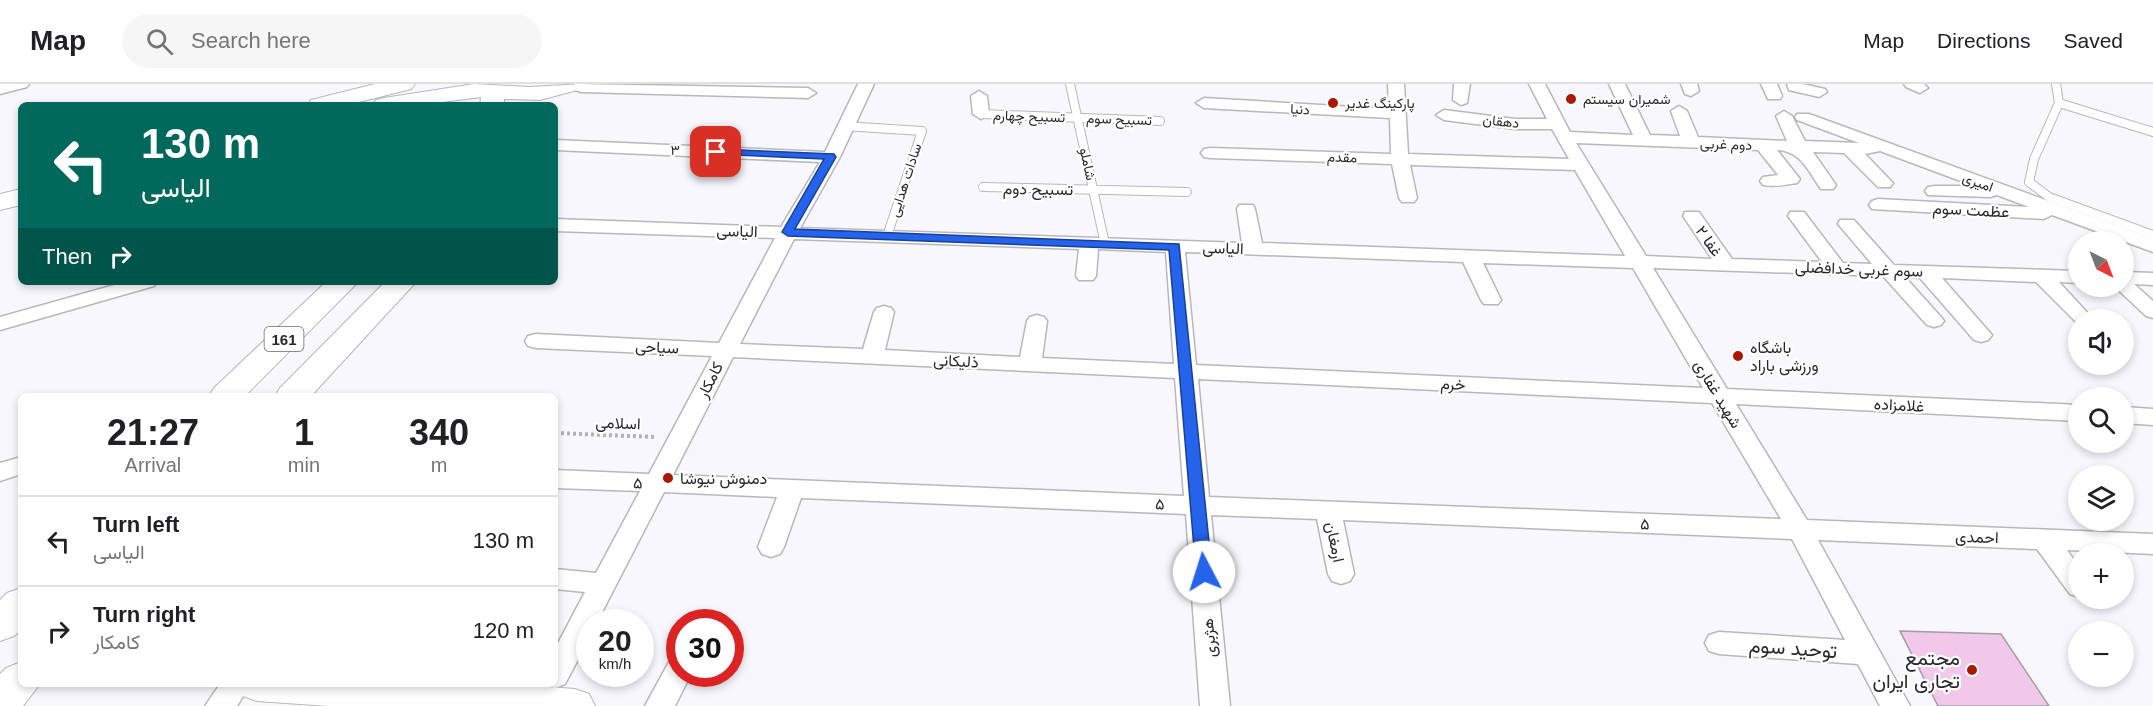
<!DOCTYPE html>
<html lang="en">
<head>
<meta charset="utf-8">
<style>
  body { margin:0; font-family:Helvetica,Vazirmatn,sans-serif; background:#f6f6f6; color:#202124; height:100vh; display:flex; flex-direction:column; font-size:22px; white-space:nowrap }
  * { box-sizing:border-box; margin:0 }
  p { font-size:20px; color:#757577 }
  .icon { flex:none; width:33px; height:33px; fill:none; stroke:currentColor; stroke-width:2; stroke-linecap:round; stroke-linejoin:round }
  .map { position:relative; flex:1; overflow:hidden }
  .side { position:absolute; left:18px; top:309px; width:540px; height:294px; display:flex; flex-direction:column; background:#fff; border-radius:9px; box-shadow:0 3px 9px #0003 }
  .side>* { flex:none }
  .top-card { position:absolute; left:18px; top:18px; width:540px; height:183px; border-radius:9px; box-shadow:0 3px 9px #0003; background:#00695c; color:#fff; overflow:hidden }
  .needle { width:39px; rotate:138deg }
  .fabs { position:absolute; left:2068px; top:147px; display:grid; gap:12px }
  .fabs a { display:grid; place-items:center; width:66px; height:66px; border-radius:50%; background:#fff; box-shadow:0 3px 9px #0003; font-size:30px }
  .speed { position:absolute; left:576px; top:525px; display:flex; gap:12px; font-size:30px; font-weight:700; text-align:center }
  .speed>* { display:grid; place-content:center; width:78px; height:78px; border-radius:50%; background:#fff; box-shadow:0 3px 9px #0003; line-height:1 }
  .speed small { font-size:15px; font-weight:400 }
  .speed .limit { border:9px solid #d22; background:#fff; color:#111 }
  .pin { position:absolute; display:grid; place-items:center; width:51px; height:51px; color:#fff; margin:-26px; border-radius:12px; box-shadow:0 3px 9px #0006 }
  .me { position:absolute; width:66px; margin:-33px; rotate:355deg; stroke-linejoin:round; filter:drop-shadow(0 0 4px #0008) }
  .turn { display:flex; align-items:center; gap:21px; height:126px; padding:0 24px; font-size:27px }
  .turn .icon { width:78px; height:78px; stroke-width:2.5 }
  .turn b { display:block; font-size:42px; line-height:51px }
  .then { display:flex; align-items:center; height:57px; padding:0 24px; background:#0003; gap:12px; font-size:22px }
  .eta { display:flex; justify-content:space-evenly; align-items:center; height:102px; text-align:center }
  .eta b { font-size:36px; font-weight:800; line-height:42px }
  ul { padding:0; list-style:none }
  li { display:flex; align-items:center; gap:18px; height:90px; padding:0 24px; border-top:2px solid #e0e0e0 }
  li div { flex:1 }
  li b { display:block; font-size:22px }
  li em { font-style:normal }
  header { display:flex; align-items:center; gap:36px; box-sizing:border-box; height:84px; padding:0 30px; background:#fff; border-bottom:2px solid #e0e0e0 }
  header strong { font-size:28px }
  nav { display:flex; gap:33px; margin-inline-start:auto; font-size:21px }
  .search { width:420px; height:54px; background:#f6f6f6; display:flex; align-items:center; gap:15px; box-sizing:border-box; padding:0 21px; border-radius:33px; color:#757577; font-size:22px }
  .map>svg:first-child { display:block }
</style>
</head>
<body>
<header>
<strong>Map</strong>
<div class="search"><svg class="icon" aria-label="search" viewBox="0 0 24 24"><circle cx="10" cy="10" r="6"/><path d="M15 15l6 6"/></svg>Search here</div>
<nav><a>Map</a><a>Directions</a><a>Saved</a></nav>
</header>
<div class="map">
<svg width="2153" height="622" viewBox="0 0 2153 622">
  <rect width="100%" height="100%" fill="#f8f7fd"/>
  <path fill="#f2c8ea" stroke="#a29da1" stroke-width="1.5" d="M 1900,547 L 2001,550 L 2049,622 L 1938,622 Z"/>
  <g fill="none" stroke-linecap="round" stroke-linejoin="round">
    <g stroke="#b8b7bc" stroke-width="10">
      <path id="service" d="M 1070,0 L 1105,160
        M 2056,0 L 2059,19 L 2034,75 L 2029,98 L 2049,113 L 2153,151
        M 2059,19 L 2153,48
        M 981,30 L 1160,37
        M 844,42 L 922,47 L 887,152
        M 983,103 L 1187,108"/>
    </g>
    <g stroke="#b8b7bc" stroke-width="3">
      <path id="minor" d="M 0,0 L 29,0 L 27,3 L 0,10 Z
        M 575,0 L 808,4 L 816,9 L 808,14 L 581,8 L 575,6 L 573,3 Z
        M 858,0 L 874,0 L 840,73 L 800,144 L 1242,159 L 1237,125 L 1239,121 L 1253,121 L 1255,125 L 1262,159 L 1625,172 L 1575,86 L 1410,81 L 1417,114 L 1414,118 L 1402,118 L 1399,114 L 1392,80 L 1210,74 L 1204,73 L 1201,69 L 1204,65 L 1210,64 L 1391,70 L 1390,34 L 1204,24 L 1196,19 L 1204,14 L 1389,25 L 1388,0 L 1404,0 L 1408,70 L 1569,75 L 1552,45 L 1515,45 L 1444,36 L 1436,31 L 1444,26 L 1515,35 L 1547,35 L 1529,0 L 1545,0 L 1570,48 L 1633,51 L 1609,0 L 1625,0 L 1650,51 L 1680,52 L 1671,27 L 1679,22 L 1687,27 L 1698,53 L 1787,57 L 1776,32 L 1784,27 L 1792,32 L 1805,57 L 1859,59 L 1797,36 L 1795,33 L 1797,30 L 1809,30 L 2153,155 L 2153,168 L 2052,131 L 2044,135 L 1872,125 L 1869,121 L 1872,117 L 1878,115 L 2029,123 L 1997,111 L 1990,113 L 1928,111 L 1925,107 L 1928,103 L 1934,102 L 1974,102 L 1880,67 L 1865,70 L 1893,99 L 1890,103 L 1878,103 L 1844,69 L 1813,68 L 1836,101 L 1833,105 L 1821,105 C 1808,87 1801,67 1777,66 L 1800,95 L 1797,99 C 1786,101 1774,103 1763,101 L 1760,97 L 1763,93 L 1778,91 L 1758,66 L 1576,59 L 1646,172 L 1712,175 L 1683,132 L 1685,128 L 1699,128 L 1732,175 L 1822,178 L 1788,132 L 1790,128 L 1804,128 L 1843,179 L 1872,180 L 1838,140 L 1840,136 L 1854,136 L 1894,181 L 2079,187 L 2079,199 L 2059,198 L 2094,236 L 2079,236 L 2079,241 L 2036,198 L 1942,194 L 1992,251 L 1988,256 L 1981,258 L 1974,256 L 1920,194 L 1905,193 L 1941,233 L 1944,237 L 1941,241 L 1934,243 L 1927,241 L 1883,192 L 1653,184 L 1727,305 L 2079,321 L 2079,337 L 1736,320 L 1807,436 L 2153,450 L 2153,470 L 2067,466 L 2079,483 L 2079,513 L 2070,510 L 2037,465 L 1818,456 L 1910,622 L 1880,622 L 1858,580 L 1719,570 L 1709,567 L 1705,559 L 1709,551 L 1719,548 L 1845,556 L 1792,455 L 1343,436 L 1354,490 L 1350,497 L 1341,500 L 1332,497 L 1328,490 L 1317,435 L 1211,431 L 1230,622 L 1200,622 L 1186,430 L 801,414 L 784,463 L 780,470 L 771,473 L 762,470 L 758,463 L 777,413 L 664,408 L 597,538 L 590,538 L 590,553 L 565,600 L 555,604 L 545,600 L 555,600 L 555,565 L 585,508 L 555,505 L 555,485 L 596,489 L 640,407 L 555,404 L 555,386 L 649,390 L 712,272 L 536,264 L 528,262 L 525,257 L 528,252 L 536,250 L 719,259 L 775,154 L 555,147 L 555,135 L 781,143 L 820,78 L 555,66 L 555,56 L 825,68 ZM 794,155 L 1079,165 L 1076,192 L 1079,196 L 1093,196 L 1096,192 L 1098,165 L 1166,168 L 1174,280 L 1042,274 L 1047,237 L 1044,233 L 1037,231 L 1030,233 L 1027,237 L 1020,273 L 885,266 L 894,228 L 891,224 L 884,222 L 877,224 L 874,228 L 863,265 L 740,260 ZM 1185,168 L 1463,178 L 1481,216 L 1484,220 L 1498,220 L 1501,216 L 1483,179 L 1633,184 L 1703,304 L 1196,281 ZM 733,273 L 1175,294 L 1184,412 L 673,391 ZM 1198,295 L 1712,319 L 1781,435 L 1209,413 Z
        M 1454,0 L 1470,0 L 1467,19 L 1461,21 L 1453,16 Z
        M 1681,0 L 1697,0 L 1699,7 L 1691,12 L 1685,10 Z
        M 1761,0 L 1777,0 L 1782,12 L 1780,15 L 1768,15 Z
        M 1787,0 L 1803,0 L 1825,5 L 1827,8 L 1819,13 L 1789,6 Z
        M 1904,0 L 1924,0 L 1928,4 L 1920,9 L 1906,3 Z
        M 979,7 L 987,12 L 989,30 L 981,35 L 973,30 L 971,12 Z
        M 2124,188 L 2153,189 L 2153,201 L 2134,200 L 2153,217 L 2153,234 L 2146,232 L 2114,202 L 2124,202 Z
        M 125,198 L 157,198 L 154,202 L 0,246 L 0,233 Z
        M 2124,323 L 2153,325 L 2153,341 L 2124,339 Z
        M 21,373 L 21,390 L 0,397 L 0,379 Z
        M 680,572 L 680,590 L 691,590 L 675,622 L 645,622 L 670,576 Z
        M 220,600 L 251,600 L 237,622 L 205,622 Z"/>
    </g>
    <g stroke="#b8b7bc" stroke-width="2">
      <path id="secondary" d="M 237,600 L 508,600 L 575,605 L 589,610 L 595,622 L 328,622 L 257,617 L 243,612 Z"/>
    </g>
    <g stroke="#b8b7bc" stroke-width="2">
      <path id="primary" d="M 375,0 L 415,0 L 411,5 L 347,21 L 307,21 L 311,16 Z
        M 474,0 L 529,3 L 585,0 L 581,5 L 540,16 L 504,15 L 504,21 L 480,21 L 481,13 L 420,21 L 372,21 L 376,16 L 384,14 Z
        M 21,105 L 21,121 L 0,126 L 0,110 Z
        M 326,198 L 358,198 L 245,312 L 209,312 L 214,304 Z
        M 385,198 L 416,198 L 311,312 L 275,312 L 280,304 Z
        M 21,504 L 21,546 L 14,552 L 0,557 L 0,516 L 7,509 Z
        M 21,578 L 21,600 L 40,600 L 23,622 L 0,622 L 0,590 L 6,584 Z"/>
    </g>
    <path stroke="#b2b1b6" stroke-width="4" stroke-dasharray="3 3" stroke-linecap="butt" d="M 555,349 L 655,353"/>
    <use href="#service" stroke="#fff" stroke-width="8"/>
    <use href="#minor" fill="#fff" fill-rule="evenodd"/>
    <use href="#secondary" fill="#fff" fill-rule="evenodd"/>
    <use href="#primary" fill="#fff" fill-rule="evenodd"/>
  </g>
  <path fill="#2563eb" stroke="#184099" stroke-width="1.5" d="M 716,65 L 834,70 L 836,73 L 795,145 L 1179,160 L 1212,488 L 1209,493 L 1204,494 L 1198,493 L 1196,488 L 1169,166 L 788,152 L 782,148 L 824,75 L 712,70 L 712,66 Z"/>
  <g fill="#a91900" stroke="#fff" stroke-width="2">
    <circle cx="1571" cy="15" r="6"/>
    <circle cx="1333" cy="19" r="6"/>
    <circle cx="1738" cy="272" r="6"/>
    <circle cx="668" cy="394" r="6"/>
    <circle cx="1972" cy="586" r="6"/>
  </g>
  <g text-anchor="middle" dominant-baseline="central" stroke-width="4.5" stroke-linejoin="round" paint-order="stroke">
    <g font-size="14" fill="#272629" stroke="#fff" text-anchor="start">
      <text x="1583" y="15">شمیران سیستم</text>
      <text x="1345" y="19">پارکینگ غدیر</text>
    </g>
    <g font-size="14" fill="#272629" stroke="#fff">
      <text transform="translate(1300 25) rotate(3)">دنیا</text>
      <text transform="translate(1029 32) rotate(2)">تسبیح چهارم</text>
      <text transform="translate(1119 35) rotate(2)">تسبیح سوم</text>
      <text transform="translate(1501 37) rotate(6)">دهقان</text>
      <text transform="translate(1726 60) rotate(2)">دوم غربی</text>
      <text transform="translate(675 66) rotate(2)">۳</text>
      <text transform="translate(1342 73) rotate(2)">مقدم</text>
      <text transform="translate(1088 80) rotate(78)">شاملو</text>
      <text transform="translate(905 96) rotate(-72)">سادات هدایی</text>
      <text transform="translate(1978 98) rotate(20)">امیری</text>
    </g>
    <rect fill="#fff" stroke="#686769" stroke-width="1.5" x="264.5" y="243" width="39" height="24" rx="4.5"/>
    <g font-size="15" font-weight="bold" fill="#272629">
      <text x="284" y="255">161</text>
    </g>
    <g font-size="16" fill="#272629" stroke="#fff">
      <text transform="translate(1038 105) rotate(1)">تسبیح دوم</text>
      <text transform="translate(1971 126) rotate(3)">عظمت سوم</text>
      <text transform="translate(737 147) rotate(2)">الیاسی</text>
      <text transform="translate(1709 157) rotate(55)">غفا ۲</text>
      <text transform="translate(1223 164) rotate(2)">الیاسی</text>
      <text transform="translate(1859 185) rotate(2)">سوم غربی خدافضلی</text>
      <text transform="translate(657 263) rotate(3)">سیاحی</text>
      <text transform="translate(956 277) rotate(3)">ذلیکانی</text>
      <text transform="translate(710 296) rotate(-63)">کامکار</text>
      <text transform="translate(1453 300) rotate(3)">خرم</text>
      <text transform="translate(1718 310) rotate(59)">شهید غفاری</text>
      <text transform="translate(1899 321) rotate(3)">غلامزاده</text>
      <text transform="translate(618 339) rotate(2)">اسلامی</text>
      <text transform="translate(638 399) rotate(2)">۵</text>
      <text transform="translate(1160 420) rotate(2)">۵</text>
      <text transform="translate(1645 440) rotate(2)">۵</text>
      <text transform="translate(1977 453) rotate(2)">احمدی</text>
      <text transform="translate(1335 458) rotate(78)">ارمغان</text>
      <text transform="translate(1209 554) rotate(-95)">هژبری</text>
    </g>
    <g font-size="16" fill="#272629" stroke="#fff" text-anchor="start">
      <text x="1750" y="263">باشگاه<tspan x="1750" dy="18">ورزشی باراد</tspan></text>
      <text x="680" y="394">دمنوش نیوشا</text>
    </g>
    <g font-size="20" fill="#272629" stroke="#fff">
      <text transform="translate(1793 564) rotate(4)">توحید سوم</text>
    </g>
    <g font-size="20" fill="#272629" stroke="#fff" text-anchor="end">
      <text x="1960" y="574">مجتمع<tspan x="1960" dy="23">تجاری ایران</tspan></text>
    </g>
  </g>
</svg>
<div class="fabs">
<a><svg class="needle" viewBox="-14 -14 28 28"><path d="M0-13l5 13h-10z" fill="#e53935"/><path d="M0 13l5-13h-10z" fill="#757577"/></svg></a>
<a><svg class="icon" aria-label="sound" viewBox="0 0 24 24"><path d="M4 9h4l5-4v14l-5-4H4zM17 9q2 3 0 6"/></svg></a>
<a><svg class="icon" aria-label="search" viewBox="0 0 24 24"><circle cx="10" cy="10" r="6"/><path d="M15 15l6 6"/></svg></a>
<a><svg class="icon" aria-label="layers" viewBox="0 0 24 24"><path d="M12 4l9 5-9 5-9-5zM3 14l9 5 9-5"/></svg></a>
<a>+</a>
<a>−</a>
</div>
<div class="speed"><div>20<small>km/h</small></div><div class="limit">30</div></div>
<div class="pin" style="left:716px;top:68px;background:#d93025"><svg class="icon" aria-label="arrive" viewBox="0 0 24 24"><path d="M6 21V4h12l-3 4 3 4H6"/></svg></div>
<svg class="me" style="left:1204px;top:488px" viewBox="-20 -20 40 40"><circle r="19" fill="#fff"/><path d="M0-13L10 11 0 6-10 11z" fill="#2563eb"/></svg>
<div class="top-card">
<div class="turn"><svg class="icon" aria-label="left" viewBox="0 0 24 24"><path d="M17 20v-9H6M10 6l-5 5 5 5"/></svg><div><b>130 m</b>الیاسی</div></div>
<div class="then">Then<svg class="icon" aria-label="right" viewBox="0 0 24 24"><path d="M7 20v-9h11M14 6l5 5-5 5"/></svg></div>
</div>
<section class="side">
<div class="eta">
<div><b>21:27</b><p>Arrival</p></div>
<div><b>1</b><p>min</p></div>
<div><b>340</b><p>m</p></div>
</div>
<ul>
<li><svg class="icon" aria-label="left" viewBox="0 0 24 24"><path d="M17 20v-9H6M10 6l-5 5 5 5"/></svg><div><b>Turn left</b><p>الیاسی</p></div><em>130 m</em></li>
<li><svg class="icon" aria-label="right" viewBox="0 0 24 24"><path d="M7 20v-9h11M14 6l5 5-5 5"/></svg><div><b>Turn right</b><p>کامکار</p></div><em>120 m</em></li>
</ul>
</section>
</div>
</body>
</html>
